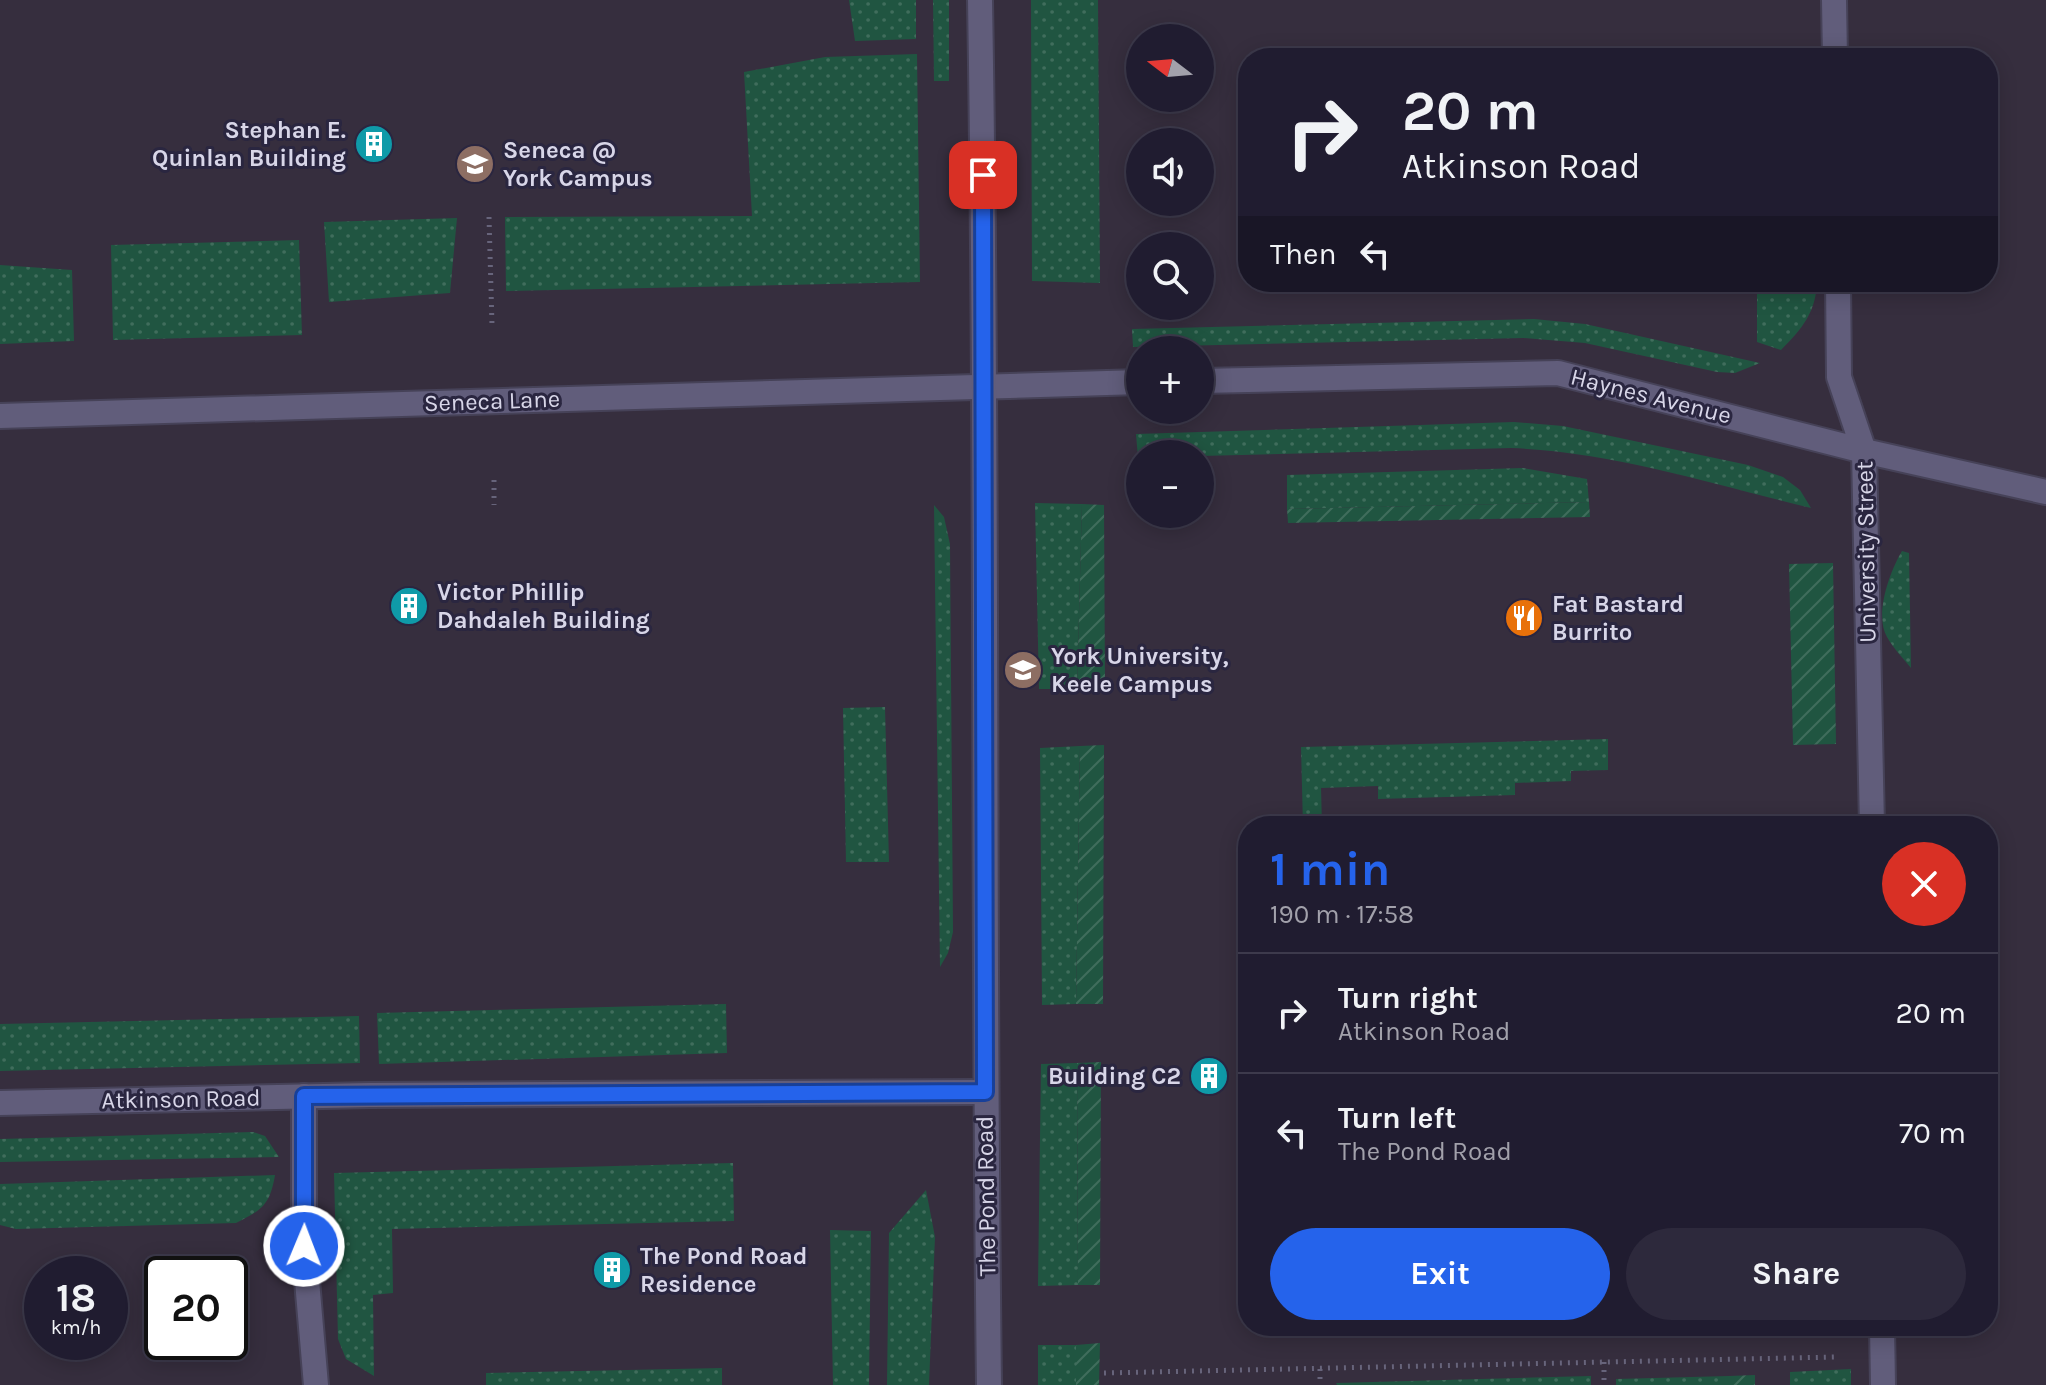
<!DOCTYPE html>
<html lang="en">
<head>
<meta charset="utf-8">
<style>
  body { margin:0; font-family:Karla,sans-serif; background:#2d293c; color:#f1f3f6; height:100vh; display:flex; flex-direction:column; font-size:30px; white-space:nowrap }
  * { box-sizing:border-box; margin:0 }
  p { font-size:26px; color:#a2a1ab }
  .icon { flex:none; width:44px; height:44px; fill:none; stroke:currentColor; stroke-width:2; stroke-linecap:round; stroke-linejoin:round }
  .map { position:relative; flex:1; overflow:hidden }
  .side { position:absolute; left:1238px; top:816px; width:760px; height:520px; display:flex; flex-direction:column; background:#201c30; border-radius:32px; box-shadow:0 4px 20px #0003,0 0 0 2px #3d3a4c }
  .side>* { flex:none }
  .top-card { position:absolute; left:1238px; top:48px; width:760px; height:244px; border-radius:32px; box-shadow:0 4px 20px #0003,0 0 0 2px #3d3a4c; background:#201c30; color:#f1f3f6; overflow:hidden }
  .needle { width:52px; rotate:286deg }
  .buttons { position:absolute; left:1126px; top:24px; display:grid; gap:16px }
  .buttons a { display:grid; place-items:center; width:88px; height:88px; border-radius:50%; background:#201c30; box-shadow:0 4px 20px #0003,0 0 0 2px #3d3a4c; font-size:40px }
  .speed { position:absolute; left:24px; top:1256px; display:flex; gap:16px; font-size:40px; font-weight:700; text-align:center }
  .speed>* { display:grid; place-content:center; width:104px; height:104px; border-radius:50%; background:#201c30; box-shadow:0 4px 20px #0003,0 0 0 2px #3d3a4c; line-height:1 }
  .speed small { font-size:20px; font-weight:400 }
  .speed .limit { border:4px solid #111; border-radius:12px; background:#fff; color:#111 }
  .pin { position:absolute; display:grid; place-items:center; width:68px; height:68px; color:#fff; margin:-34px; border-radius:16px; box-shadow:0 4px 12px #0006 }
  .me { position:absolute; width:88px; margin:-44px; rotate:1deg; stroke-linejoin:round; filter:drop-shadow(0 0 6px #0008) }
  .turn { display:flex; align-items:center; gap:28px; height:168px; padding:0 32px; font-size:36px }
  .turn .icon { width:104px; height:104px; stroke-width:2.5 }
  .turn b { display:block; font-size:56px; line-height:68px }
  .then { display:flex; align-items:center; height:76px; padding:0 32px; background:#0003; gap:16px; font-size:30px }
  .round { display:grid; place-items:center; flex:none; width:84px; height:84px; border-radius:42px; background:#2d293c }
  .head { display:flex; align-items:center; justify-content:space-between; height:136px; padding:0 32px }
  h1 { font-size:48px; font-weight:700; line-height:60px; color:#2563eb }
  .primary-button { display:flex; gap:16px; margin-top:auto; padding:16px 32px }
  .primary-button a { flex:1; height:92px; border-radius:48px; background:#2563eb; color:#fff; font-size:32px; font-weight:700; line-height:92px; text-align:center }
  .primary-button a+a { background:#2d293c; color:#f1f3f6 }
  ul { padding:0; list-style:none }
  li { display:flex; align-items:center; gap:24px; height:120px; padding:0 32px; border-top:2px solid #3d3a4c }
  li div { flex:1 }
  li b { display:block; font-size:30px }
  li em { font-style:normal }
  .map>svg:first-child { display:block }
</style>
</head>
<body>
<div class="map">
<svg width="2046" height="1385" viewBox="0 0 2046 1385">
  <defs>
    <pattern id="grass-dots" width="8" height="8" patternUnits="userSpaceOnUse" patternTransform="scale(2)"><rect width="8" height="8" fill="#205541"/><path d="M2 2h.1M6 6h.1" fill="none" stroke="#406d5c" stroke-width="1.8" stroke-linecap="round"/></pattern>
    <pattern id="garden-furrows" width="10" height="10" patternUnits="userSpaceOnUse" patternTransform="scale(2)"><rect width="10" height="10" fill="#205541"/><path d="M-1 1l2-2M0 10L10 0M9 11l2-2" fill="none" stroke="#406d5c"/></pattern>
  </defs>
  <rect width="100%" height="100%" fill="#2a2640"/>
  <path fill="#362e3e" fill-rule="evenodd" d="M 0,0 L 2046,0 L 2046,1385 L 0,1385 ZM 1140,38 L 1200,38 L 1200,98 L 1140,98 ZM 1248,58 L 1988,58 L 1988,282 L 1248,282 ZM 1140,142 L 1200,142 L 1200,202 L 1140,202 ZM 1140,246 L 1200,246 L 1200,306 L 1140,306 ZM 1140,350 L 1200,350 L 1200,410 L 1140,410 ZM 1140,454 L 1200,454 L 1200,514 L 1140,514 ZM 1248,826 L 1988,826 L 1988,1326 L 1248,1326 ZM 42,1274 L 110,1274 L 110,1342 L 42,1342 ZM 162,1274 L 230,1274 L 230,1342 L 162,1342 Z"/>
  <path fill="url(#grass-dots)" d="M 849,0 L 916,0 L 916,39 L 855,41 Z
    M 933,0 L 949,0 L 949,81 L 934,81 Z
    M 1031,0 L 1098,0 L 1100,283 L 1032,281 Z
    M 917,54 L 920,282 L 506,291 L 505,217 L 752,216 L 744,72 L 825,57 Z
    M 457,218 L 450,293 L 329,302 L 324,222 Z
    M 299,240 L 302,335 L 113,340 L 111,245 Z
    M 0,265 L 72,270 L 74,341 L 0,344 Z
    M 1757,282 L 1817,282 C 1816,312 1802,329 1781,350 L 1757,342 Z
    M 1534,319 L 1585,324 L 1760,363 L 1735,373 L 1717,372 L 1585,343 L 1524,338 L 1133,347 L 1132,329 Z
    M 1514,422 L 1563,426 L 1748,465 L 1783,477 L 1800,490 L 1811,508 C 1712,484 1614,452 1511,448 L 1200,456 L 1140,454 L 1138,458 L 1136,434 Z
    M 1523,468 L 1587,479 L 1589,502 L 1287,509 L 1287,475 Z
    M 1035,503 L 1082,504 L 1077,689 L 1039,689 Z
    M 934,505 L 944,517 L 950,544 L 953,932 L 948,953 L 940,967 Z
    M 1902,551 L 1909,553 L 1911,668 C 1903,658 1893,648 1887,637 C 1874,615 1890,571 1902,551 Z
    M 885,707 L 889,862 L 846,862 L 843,708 Z
    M 1608,739 L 1608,770 L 1571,771 L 1571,781 L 1515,783 L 1515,795 L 1378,799 L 1378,786 L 1321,788 L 1322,826 L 1303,826 L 1301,747 Z
    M 1080,746 L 1076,1004 L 1042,1005 L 1040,748 Z
    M 726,1004 L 727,1053 L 379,1064 L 377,1013 Z
    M 359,1016 L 360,1063 L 0,1071 L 0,1024 Z
    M 1077,1063 L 1078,1285 L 1038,1286 L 1041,1064 Z
    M 253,1132 L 265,1136 L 279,1157 L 0,1162 L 0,1139 Z
    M 733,1163 L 734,1221 L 392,1229 L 393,1293 L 373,1295 L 374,1376 L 346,1359 L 338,1339 L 334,1173 Z
    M 275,1175 C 270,1205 262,1210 236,1223 L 16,1229 L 0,1225 L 0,1184 Z
    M 926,1190 L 935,1237 L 929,1385 L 887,1385 L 889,1233 Z
    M 830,1230 L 871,1231 L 869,1385 L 833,1385 Z
    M 1038,1345 L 1076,1345 L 1076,1385 L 1038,1385 Z
    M 722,1368 L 722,1385 L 486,1385 L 486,1373 Z
    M 1851,1369 L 1851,1385 L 1790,1385 L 1790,1372 Z
    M 1591,1376 L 1591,1385 L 1337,1385 L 1336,1383 Z
    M 1729,1376 L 1729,1385 L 1616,1385 L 1616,1379 Z"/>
  <path fill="url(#garden-furrows)" d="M 1546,282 L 1631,282 L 1631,287 L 1546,288 Z
    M 1589,502 L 1590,517 L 1288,523 L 1287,509 Z
    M 1082,504 L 1104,505 L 1105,688 L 1077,689 Z
    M 1833,563 L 1836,744 L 1793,745 L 1789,564 Z
    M 1104,745 L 1103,1004 L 1076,1004 L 1080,746 Z
    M 1101,1062 L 1100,1285 L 1078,1285 L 1077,1063 Z
    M 1100,1343 L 1099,1385 L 1076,1385 L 1076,1345 Z
    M 1755,1375 L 1755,1385 L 1729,1385 L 1729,1376 Z"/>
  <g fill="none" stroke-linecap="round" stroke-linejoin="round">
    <g stroke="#464258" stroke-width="28">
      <path id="lane" d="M 304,1096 L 304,1246 L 316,1385"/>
    </g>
    <g stroke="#464258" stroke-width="28">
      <path id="street" d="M 1834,0 L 1835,58
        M 1838,282 L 1839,377 L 1864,451 L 1872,826
        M 1200,381 L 1558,373 L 1864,451 L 2046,492
        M 0,416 L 1140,382
        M 0,1103 L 370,1095 L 985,1092
        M 1882,1326 L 1883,1385"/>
    </g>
    <g stroke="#464258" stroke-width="28">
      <path id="secondary" d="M 980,0 C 988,462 983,923 989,1385"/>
    </g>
    <path stroke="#67647b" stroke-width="5" stroke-dasharray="2 6" stroke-linecap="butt" d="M 489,217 L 492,325
      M 494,480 L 494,505
      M 1604,1362 L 1604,1385
      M 1320,1369 L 1320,1385
      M 1104,1373 L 1836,1357"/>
    <use href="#lane" stroke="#615d7b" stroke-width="24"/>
    <use href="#street" stroke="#615d7b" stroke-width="24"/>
    <use href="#secondary" stroke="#615d7b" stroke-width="24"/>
  </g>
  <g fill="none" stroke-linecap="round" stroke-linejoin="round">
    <g stroke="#184099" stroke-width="20">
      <path id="route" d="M 304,1246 L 304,1096 L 985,1092 L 983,175"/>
    </g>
    <use href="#route" stroke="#2563eb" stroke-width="14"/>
  </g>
  <defs>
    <g id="building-disc" transform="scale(2)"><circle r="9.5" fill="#0f9aa8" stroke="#2a2640"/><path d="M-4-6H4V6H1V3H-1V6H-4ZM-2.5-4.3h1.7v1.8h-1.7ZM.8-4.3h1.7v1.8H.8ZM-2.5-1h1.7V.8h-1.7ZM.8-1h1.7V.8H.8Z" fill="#fff"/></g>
    <g id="university-disc" transform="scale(2)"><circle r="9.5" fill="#8d6e63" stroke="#2a2640"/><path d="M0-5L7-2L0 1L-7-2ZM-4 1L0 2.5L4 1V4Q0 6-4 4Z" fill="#fff"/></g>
    <g id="restaurant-disc" transform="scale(2)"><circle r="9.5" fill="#e8710a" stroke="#2a2640"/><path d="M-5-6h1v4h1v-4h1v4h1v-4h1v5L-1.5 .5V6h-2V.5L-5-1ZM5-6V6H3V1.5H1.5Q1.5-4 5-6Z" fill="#fff"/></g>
  </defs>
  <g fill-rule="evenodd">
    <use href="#building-disc" x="374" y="144"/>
    <use href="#university-disc" x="475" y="164"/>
    <use href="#building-disc" x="409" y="606"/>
    <use href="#restaurant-disc" x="1524" y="618"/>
    <use href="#university-disc" x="1023" y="670"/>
    <use href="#building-disc" x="1209" y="1076"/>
    <use href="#building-disc" x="612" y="1270"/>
  </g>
  <g text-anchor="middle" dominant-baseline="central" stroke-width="6" stroke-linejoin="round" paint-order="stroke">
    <g font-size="24" font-weight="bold" fill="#d8d6e8" stroke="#2a2640" text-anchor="start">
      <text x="346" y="130" text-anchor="end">Stephan E.<tspan x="346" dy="28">Quinlan Building</tspan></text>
      <text x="503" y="150">Seneca @<tspan x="503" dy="28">York Campus</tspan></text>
      <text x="437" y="592">Victor Phillip<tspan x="437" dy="28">Dahdaleh Building</tspan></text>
      <text x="1552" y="604">Fat Bastard<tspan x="1552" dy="28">Burrito</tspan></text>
      <text x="1051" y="656">York University,<tspan x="1051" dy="28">Keele Campus</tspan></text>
      <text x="1181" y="1076" text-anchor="end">Building C2</text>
      <text x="640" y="1256">The Pond Road<tspan x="640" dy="28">Residence</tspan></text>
    </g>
    <g font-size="24" fill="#d8d6e8" stroke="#2a2640">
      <text transform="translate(1651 396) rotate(14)">Haynes Avenue</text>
      <text transform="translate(492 401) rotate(-2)">Seneca Lane</text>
      <text transform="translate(1866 552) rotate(-91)">University Street</text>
      <text transform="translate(181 1099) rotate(-1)">Atkinson Road</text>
      <text transform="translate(986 1196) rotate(-91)">The Pond Road</text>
    </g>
  </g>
</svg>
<div class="buttons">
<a><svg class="needle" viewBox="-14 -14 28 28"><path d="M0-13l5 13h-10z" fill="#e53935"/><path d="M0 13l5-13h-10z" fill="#a2a1ab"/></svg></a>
<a><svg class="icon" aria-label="sound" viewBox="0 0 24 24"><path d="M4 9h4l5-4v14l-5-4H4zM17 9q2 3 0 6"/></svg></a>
<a><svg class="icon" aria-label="search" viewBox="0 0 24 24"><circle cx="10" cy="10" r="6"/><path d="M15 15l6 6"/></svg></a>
<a>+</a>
<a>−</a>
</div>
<div class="speed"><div>18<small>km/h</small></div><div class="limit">20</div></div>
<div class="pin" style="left:983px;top:175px;background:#d93025"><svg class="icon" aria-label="arrive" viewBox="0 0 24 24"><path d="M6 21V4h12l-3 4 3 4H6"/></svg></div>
<svg class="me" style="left:304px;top:1246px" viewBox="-20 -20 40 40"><circle r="17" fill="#2563eb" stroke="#fff" stroke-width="3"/><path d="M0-11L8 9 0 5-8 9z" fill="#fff"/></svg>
<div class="top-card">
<div class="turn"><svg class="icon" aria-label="right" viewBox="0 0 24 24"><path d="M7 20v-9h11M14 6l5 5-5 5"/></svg><div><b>20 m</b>Atkinson Road</div></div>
<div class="then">Then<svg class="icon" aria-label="left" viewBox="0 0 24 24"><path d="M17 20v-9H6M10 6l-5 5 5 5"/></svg></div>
</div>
<section class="side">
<div class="head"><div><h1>1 min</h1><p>190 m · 17:58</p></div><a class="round" style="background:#d93025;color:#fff"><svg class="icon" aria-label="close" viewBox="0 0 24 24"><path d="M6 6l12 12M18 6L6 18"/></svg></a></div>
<ul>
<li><svg class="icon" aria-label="right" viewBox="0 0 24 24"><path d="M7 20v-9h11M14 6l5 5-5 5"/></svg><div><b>Turn right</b><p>Atkinson Road</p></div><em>20 m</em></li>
<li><svg class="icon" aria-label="left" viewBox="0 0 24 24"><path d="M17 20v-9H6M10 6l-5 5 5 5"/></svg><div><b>Turn left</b><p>The Pond Road</p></div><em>70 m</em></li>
</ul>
<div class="primary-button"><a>Exit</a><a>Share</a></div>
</section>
</div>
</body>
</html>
